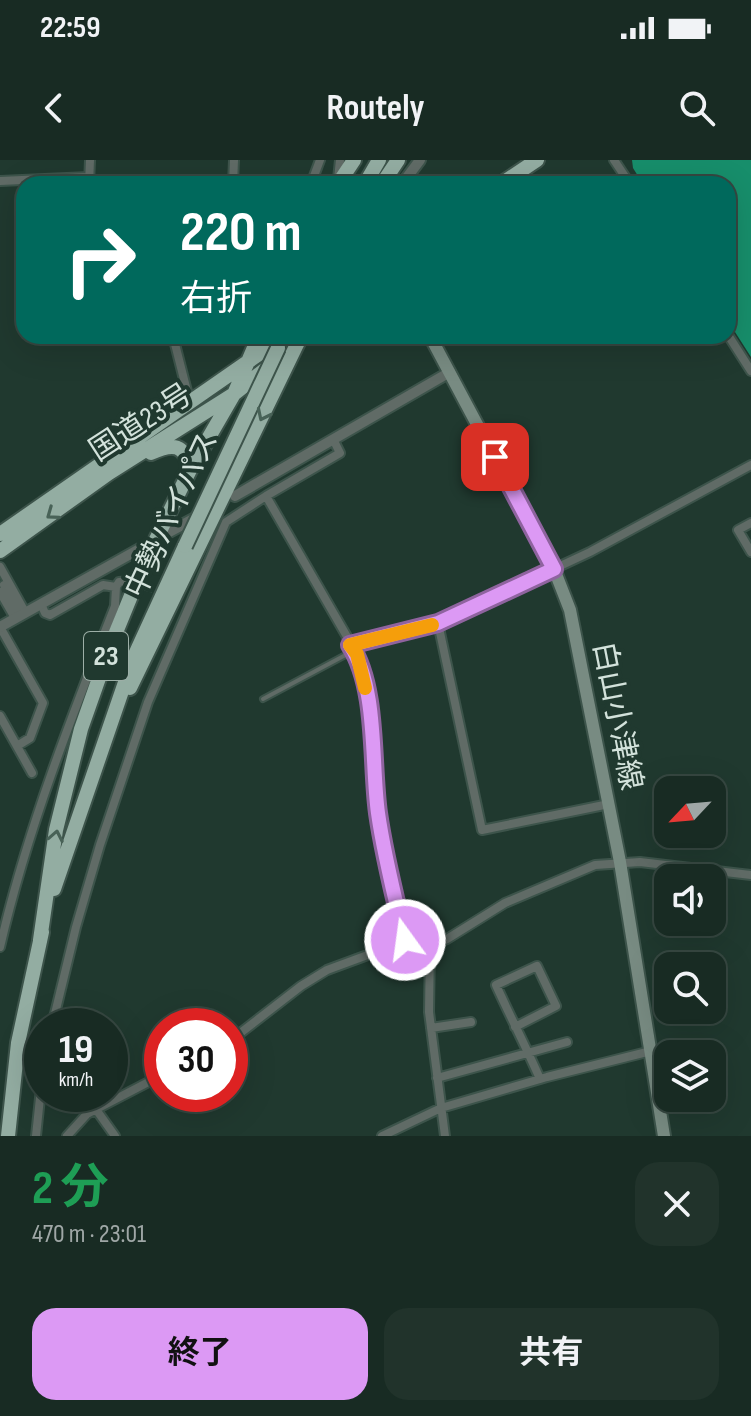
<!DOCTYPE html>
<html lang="ja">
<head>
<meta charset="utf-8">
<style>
  body { margin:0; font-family:"Sofia Sans Condensed","Noto Sans JP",sans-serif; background:#21332b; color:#f1f3f6; height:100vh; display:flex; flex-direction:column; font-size:30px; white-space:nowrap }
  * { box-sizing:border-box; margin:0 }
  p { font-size:26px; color:#9fa7a6 }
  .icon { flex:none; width:44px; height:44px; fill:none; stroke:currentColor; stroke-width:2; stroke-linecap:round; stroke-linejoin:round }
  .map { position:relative; height:976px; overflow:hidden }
  .drawer { display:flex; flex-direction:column; background:#182b23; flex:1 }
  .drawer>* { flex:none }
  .top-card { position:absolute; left:16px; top:16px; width:720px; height:168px; border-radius:24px; box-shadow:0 8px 32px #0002,0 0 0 2px #364741; background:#00695c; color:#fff; overflow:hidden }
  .needle { width:52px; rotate:244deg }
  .buttons { position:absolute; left:654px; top:616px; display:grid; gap:16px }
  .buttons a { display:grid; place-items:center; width:72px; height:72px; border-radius:16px; background:#182b23; box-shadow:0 8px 32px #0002,0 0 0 2px #364741; font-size:40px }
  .speed { position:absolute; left:24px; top:848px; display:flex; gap:16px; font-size:40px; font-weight:700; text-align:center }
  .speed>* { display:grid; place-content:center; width:104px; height:104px; border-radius:50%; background:#182b23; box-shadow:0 8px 32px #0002,0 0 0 2px #364741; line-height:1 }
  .speed small { font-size:20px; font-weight:400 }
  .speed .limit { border:12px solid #d22; background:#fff; color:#111 }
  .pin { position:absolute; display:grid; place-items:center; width:68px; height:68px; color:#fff; margin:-34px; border-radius:16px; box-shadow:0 4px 12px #0006 }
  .me { position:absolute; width:88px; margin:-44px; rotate:346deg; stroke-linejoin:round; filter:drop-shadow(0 0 6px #0008) }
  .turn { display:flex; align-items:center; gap:28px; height:168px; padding:0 32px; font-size:36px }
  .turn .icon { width:104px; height:104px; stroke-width:2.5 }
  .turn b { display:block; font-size:56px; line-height:68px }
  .round { display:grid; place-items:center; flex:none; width:84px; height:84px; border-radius:24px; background:#21332b }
  .overview { display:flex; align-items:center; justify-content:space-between; height:136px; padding:0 32px }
  h1 { font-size:48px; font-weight:700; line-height:60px; color:#1e9e55 }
  .primary-button { display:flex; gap:16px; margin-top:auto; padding:16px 32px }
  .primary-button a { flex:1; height:92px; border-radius:24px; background:#dc99f4; color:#111; font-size:32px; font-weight:700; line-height:92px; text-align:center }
  .primary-button a+a { background:#21332b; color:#f1f3f6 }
  .status { display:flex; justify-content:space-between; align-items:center; height:56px; padding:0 40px; background:#182b23; direction:ltr }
  .status svg { height:22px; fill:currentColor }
  header { display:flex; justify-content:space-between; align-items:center; height:104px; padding:0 32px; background:#182b23; font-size:36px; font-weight:700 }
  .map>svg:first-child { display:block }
</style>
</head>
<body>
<div class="status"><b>22:59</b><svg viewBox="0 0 49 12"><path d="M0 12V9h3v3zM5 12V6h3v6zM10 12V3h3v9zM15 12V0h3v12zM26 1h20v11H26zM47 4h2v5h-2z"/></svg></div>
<header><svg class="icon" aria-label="back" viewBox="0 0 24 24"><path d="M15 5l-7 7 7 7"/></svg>Routely<svg class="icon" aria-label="search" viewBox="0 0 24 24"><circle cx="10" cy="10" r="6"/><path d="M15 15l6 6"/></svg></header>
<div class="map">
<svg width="751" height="976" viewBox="0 0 751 976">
  <rect width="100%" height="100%" fill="#20392f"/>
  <path fill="#178e6b" d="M 632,0 L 751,0 L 751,197 L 728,161 L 728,24 L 643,24 L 633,8 Z"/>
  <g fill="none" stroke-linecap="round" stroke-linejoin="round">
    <path stroke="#3b5249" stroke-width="8" stroke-dasharray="8 4" stroke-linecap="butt" d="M 134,423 L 167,434"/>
    <g stroke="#3d544b" stroke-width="8">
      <path id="service" d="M 263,539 L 353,491"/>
    </g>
    <g stroke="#3d544b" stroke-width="12">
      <path id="minor" d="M 614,0 L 630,24
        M 338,19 L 340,0
        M 0,21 L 89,17
        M 89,24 L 90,0
        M 233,24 L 234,0
        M 311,24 L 320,0
        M 728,175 L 751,211
        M 173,176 L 190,243
        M 333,279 L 340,293 L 266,336 L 357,494 L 373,568 L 378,651 L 388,708 L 408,785
        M 751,363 L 738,370 L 751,392
        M 0,407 L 25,452
        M 4,425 L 20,455
        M 0,432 L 15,458
        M 41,444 L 45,453 L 50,455 L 103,425 L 116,427
        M 438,463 L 482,670 L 609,644
        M 0,467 L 43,543 L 30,578 L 17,586
        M 350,485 L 438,463 L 590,392 L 751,305
        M 0,556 L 32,613
        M 430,786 L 429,852 L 445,976
        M 0,787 C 27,670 71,558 115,446 L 116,427 L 119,422 L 130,421
        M 52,866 L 76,767 L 100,685 L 148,542 L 226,362 L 266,336
        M 515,867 L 556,846 L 537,806 L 496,825 C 510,856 526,887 540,919
        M 431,868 L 471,862
        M 230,881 L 301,826 L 327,810 L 373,793 L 408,785 L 430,786 L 447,779 L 505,743 L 595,705 L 640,702 L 751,715
        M 437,918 L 567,882
        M 95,948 L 115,976
        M 36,976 L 42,919
        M 67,976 L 87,954 L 162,915
        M 382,976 L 441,948 L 547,917 L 651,891"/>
    </g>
    <g stroke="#3d544b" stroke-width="14">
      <path id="tertiary" d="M 402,24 L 420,0
        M 235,336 L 450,212
        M 169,372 L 199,356
        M 0,467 L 143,387"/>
    </g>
    <g stroke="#3d544b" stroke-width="16">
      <path id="secondary" d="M 430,176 L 554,409 L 570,450 L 620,702 L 664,976"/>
    </g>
    <g stroke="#3d544b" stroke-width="18">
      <path id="trunk" d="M 338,24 L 354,0
        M 365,24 L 379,0
        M 382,24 L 398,0
        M 501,24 L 537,0
        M 151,293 C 173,283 185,283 190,310
        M 0,374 L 285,176
        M 0,391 L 109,313 L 234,234 L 273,203
        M 130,528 L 301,176
        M 54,729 L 133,499 L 185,386
        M 40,780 L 56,670 L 81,569 L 110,487 L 144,404 L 190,310 L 234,234 L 259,176
        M 8,976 L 18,883 L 42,772"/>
    </g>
    <use href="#service" stroke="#606b66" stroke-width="4"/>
    <use href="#minor" stroke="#606b66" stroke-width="8"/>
    <use href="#tertiary" stroke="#606b66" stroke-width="10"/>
    <use href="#secondary" stroke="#788b82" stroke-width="12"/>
    <use href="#trunk" stroke="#93ada2" stroke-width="14"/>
    <g stroke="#3d544b" stroke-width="18" stroke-linecap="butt">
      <path id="trunk-bridge" d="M 185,386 L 278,188"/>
    </g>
    <use href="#trunk-bridge" stroke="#93ada2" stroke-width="14"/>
  </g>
  <defs><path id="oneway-chevron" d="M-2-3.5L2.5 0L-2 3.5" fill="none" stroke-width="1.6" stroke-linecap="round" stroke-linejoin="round" transform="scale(2)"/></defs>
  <g stroke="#486257">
    <use href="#oneway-chevron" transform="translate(263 255) rotate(116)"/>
    <use href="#oneway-chevron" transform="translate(52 354) rotate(144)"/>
    <use href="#oneway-chevron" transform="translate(56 676) rotate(-79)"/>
  </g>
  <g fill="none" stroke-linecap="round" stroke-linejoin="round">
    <g stroke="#8f639f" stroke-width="20">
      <path id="route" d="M 405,780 C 395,738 384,696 378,653 C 371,603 378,528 350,485 L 438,463 L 554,409 L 495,297"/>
    </g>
    <use href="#route" stroke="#dc99f4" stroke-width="14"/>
    <path stroke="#f59e0b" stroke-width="14" d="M 365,528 L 357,494 L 350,485 L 432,465"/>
  </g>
  <g text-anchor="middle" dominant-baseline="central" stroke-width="8" stroke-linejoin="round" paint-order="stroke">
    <rect fill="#20392f" stroke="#9dafa7" stroke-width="2" x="84" y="472" width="44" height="48" rx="6"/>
    <g font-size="28" font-weight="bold" fill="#d3e2db">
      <text x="106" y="496">23</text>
    </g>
    <g font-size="30" fill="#d3e2db" stroke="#20392f">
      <text transform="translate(141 263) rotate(-33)">国道23号</text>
      <text transform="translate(172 355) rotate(-65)">中勢バイパス</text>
      <text transform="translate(617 556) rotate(79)">白山小津線</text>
    </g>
  </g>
</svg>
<div class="buttons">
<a><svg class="needle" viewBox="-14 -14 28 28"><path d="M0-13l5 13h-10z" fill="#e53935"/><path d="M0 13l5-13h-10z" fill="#9fa7a6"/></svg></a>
<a><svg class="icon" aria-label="sound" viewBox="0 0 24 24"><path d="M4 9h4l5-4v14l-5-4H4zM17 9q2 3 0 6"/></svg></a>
<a><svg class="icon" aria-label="search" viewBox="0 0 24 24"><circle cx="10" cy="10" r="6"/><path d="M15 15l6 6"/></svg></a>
<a><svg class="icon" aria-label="layers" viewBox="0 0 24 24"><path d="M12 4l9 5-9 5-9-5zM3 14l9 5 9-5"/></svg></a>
</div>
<div class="speed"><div>19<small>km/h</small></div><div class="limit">30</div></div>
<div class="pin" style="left:495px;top:297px;background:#d93025"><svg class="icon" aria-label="arrive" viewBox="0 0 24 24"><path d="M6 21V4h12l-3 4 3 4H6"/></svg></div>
<svg class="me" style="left:405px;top:780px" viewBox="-20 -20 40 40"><circle r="17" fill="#dc99f4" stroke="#fff" stroke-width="3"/><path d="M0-11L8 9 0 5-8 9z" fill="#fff"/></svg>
<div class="top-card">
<div class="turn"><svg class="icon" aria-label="right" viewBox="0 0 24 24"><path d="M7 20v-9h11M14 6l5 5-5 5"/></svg><div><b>220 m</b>右折</div></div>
</div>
</div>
<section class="drawer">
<div class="overview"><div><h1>2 分</h1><p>470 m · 23:01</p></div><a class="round"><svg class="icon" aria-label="close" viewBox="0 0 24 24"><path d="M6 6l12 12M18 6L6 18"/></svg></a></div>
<div class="primary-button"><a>終了</a><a>共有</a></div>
</section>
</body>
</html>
